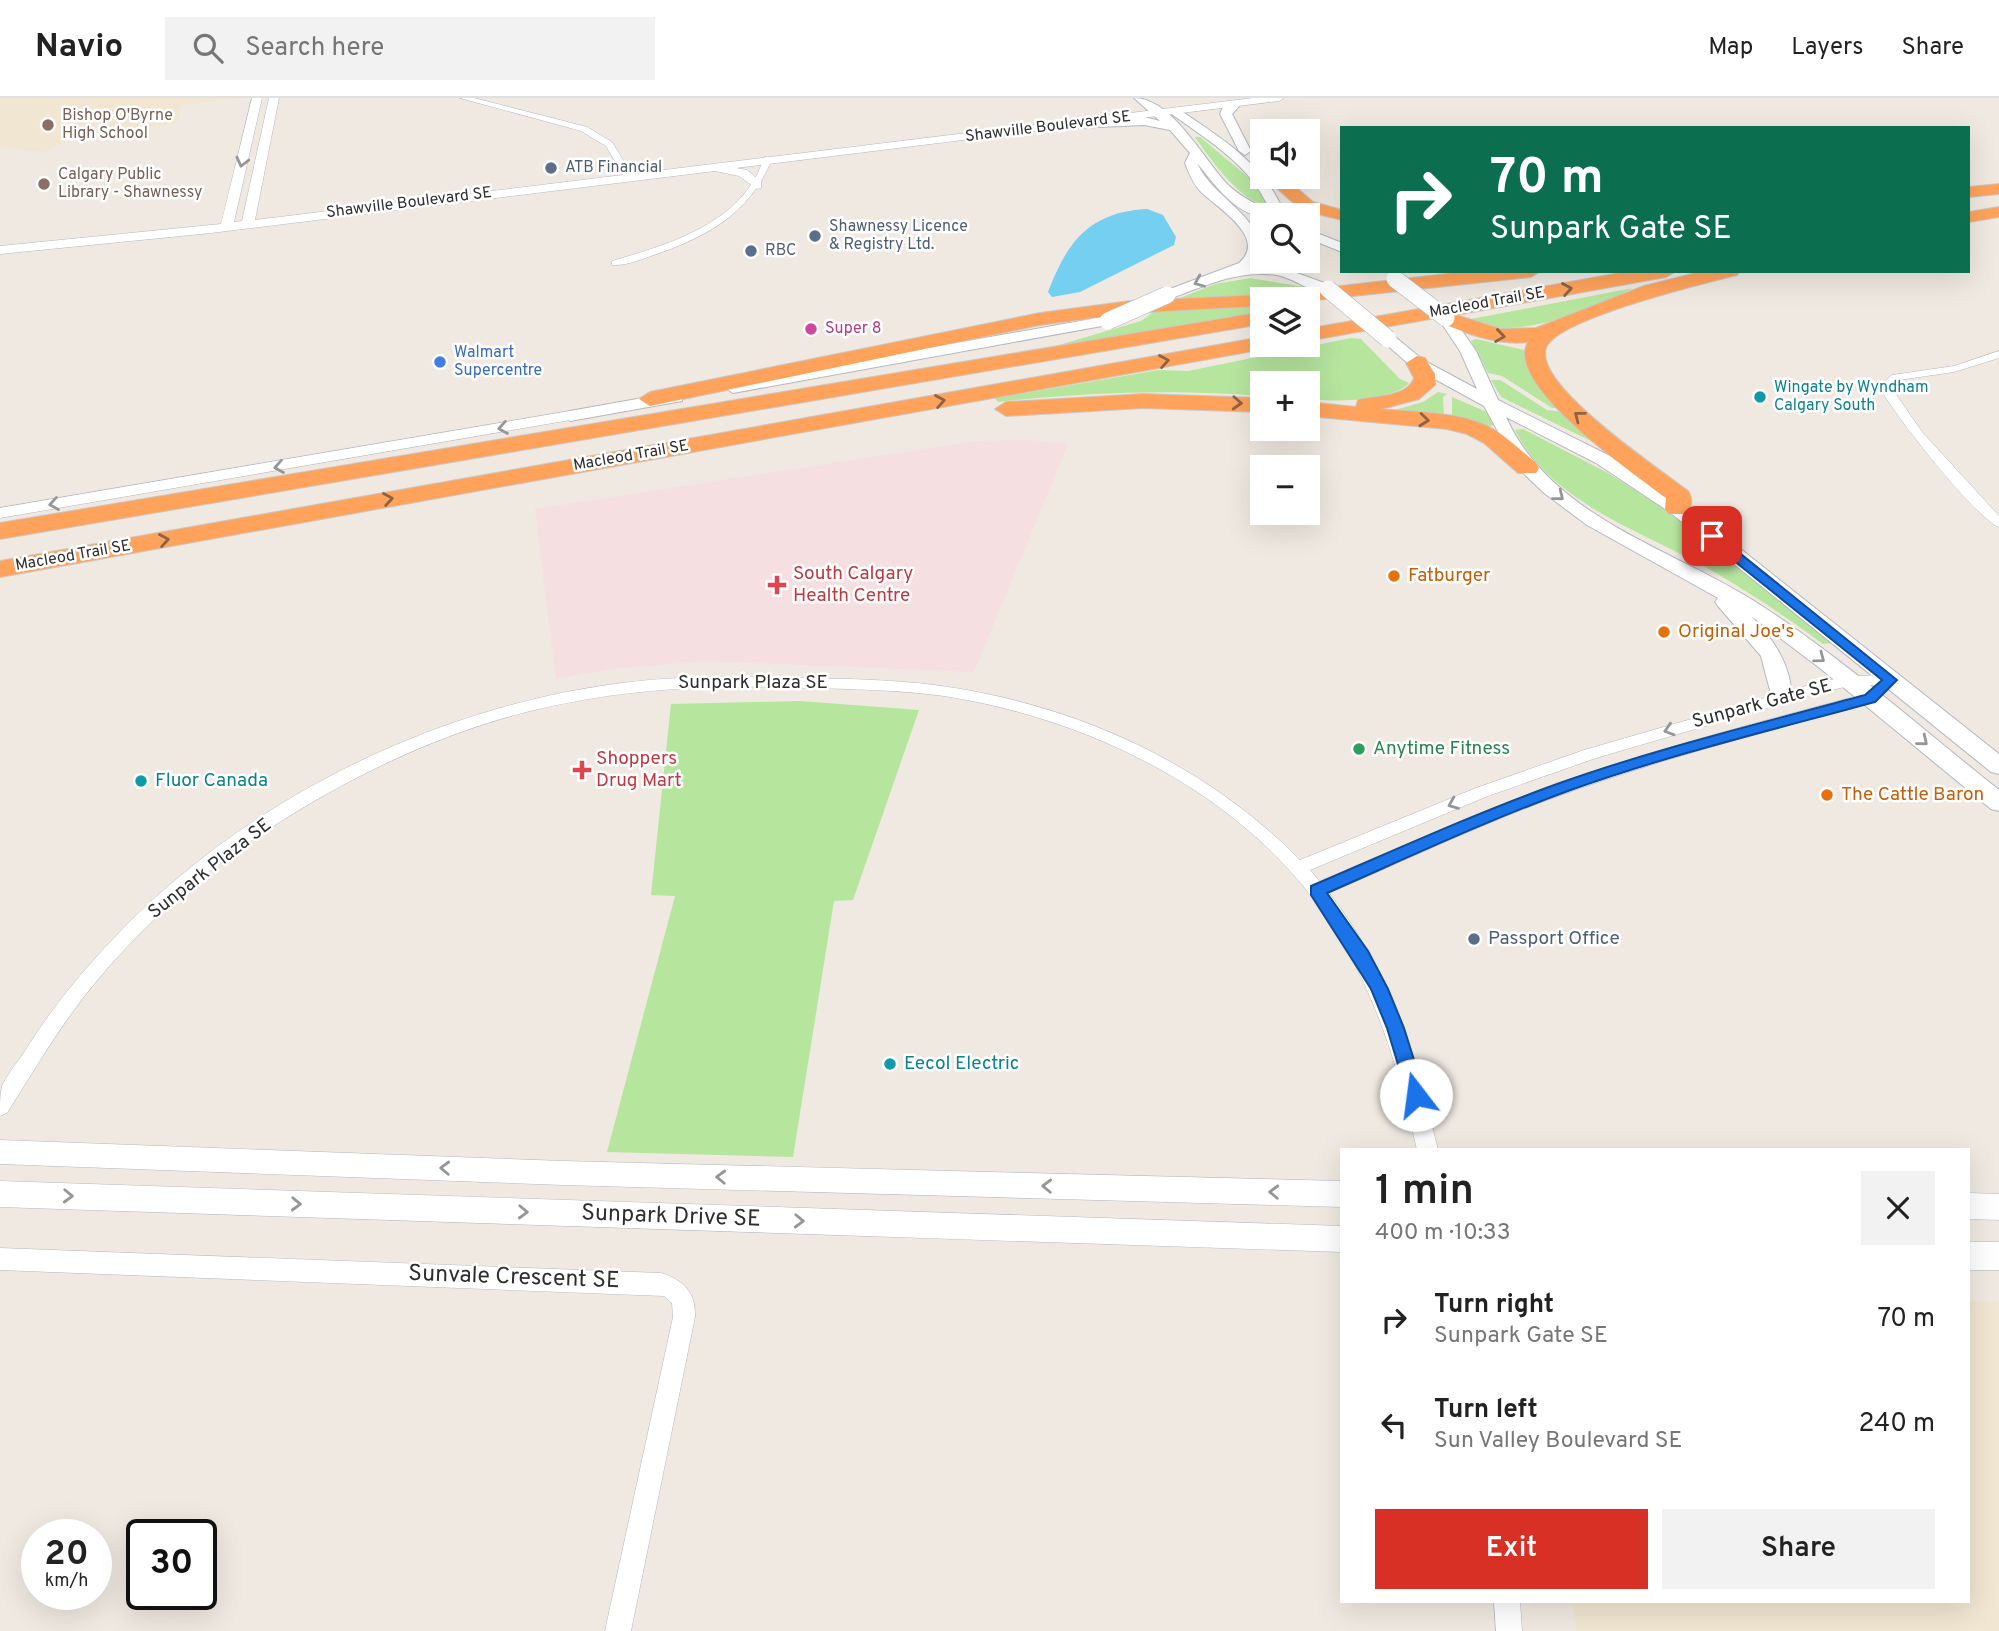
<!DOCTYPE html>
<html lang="en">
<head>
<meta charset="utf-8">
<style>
  body { margin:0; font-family:Overpass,sans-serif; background:#f2f2f2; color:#222; height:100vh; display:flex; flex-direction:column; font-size:26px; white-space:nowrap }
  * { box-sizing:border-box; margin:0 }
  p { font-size:23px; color:#767676 }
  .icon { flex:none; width:38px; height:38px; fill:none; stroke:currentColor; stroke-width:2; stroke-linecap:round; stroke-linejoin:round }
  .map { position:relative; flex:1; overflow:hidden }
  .details { position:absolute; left:1340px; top:1050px; width:630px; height:455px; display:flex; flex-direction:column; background:#fff; border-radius:0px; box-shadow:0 7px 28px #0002 }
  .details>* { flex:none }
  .hud { position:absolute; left:1340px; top:28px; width:630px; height:147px; border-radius:0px; box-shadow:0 7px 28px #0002; background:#0b6e4f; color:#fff; overflow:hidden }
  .buttons { position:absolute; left:1250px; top:21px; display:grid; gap:14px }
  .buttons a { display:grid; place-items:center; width:70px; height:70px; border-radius:0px; background:#fff; box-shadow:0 7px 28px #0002; font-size:35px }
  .speed { position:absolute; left:21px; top:1421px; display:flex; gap:14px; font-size:35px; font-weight:700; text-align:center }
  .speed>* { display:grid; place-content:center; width:91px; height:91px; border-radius:50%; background:#fff; box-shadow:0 7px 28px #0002; line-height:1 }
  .speed small { font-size:18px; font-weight:400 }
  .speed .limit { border:4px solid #111; border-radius:10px; background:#fff; color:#111 }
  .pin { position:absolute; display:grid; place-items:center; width:60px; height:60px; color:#fff; margin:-30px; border-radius:14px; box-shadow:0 4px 10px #0006 }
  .me { position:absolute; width:77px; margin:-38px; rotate:345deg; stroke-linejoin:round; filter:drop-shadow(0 0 5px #0008) }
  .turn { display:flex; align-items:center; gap:24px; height:147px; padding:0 35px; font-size:32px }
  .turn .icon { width:91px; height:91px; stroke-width:2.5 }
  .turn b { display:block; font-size:49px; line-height:60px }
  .round { display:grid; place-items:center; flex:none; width:74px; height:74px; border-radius:0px; background:#f2f2f2 }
  .headline { display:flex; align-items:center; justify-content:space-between; height:119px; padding:0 35px }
  h1 { font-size:42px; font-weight:600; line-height:52px }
  .primary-button { display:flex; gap:14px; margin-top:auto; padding:14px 35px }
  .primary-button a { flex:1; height:80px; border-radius:0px; background:#d93025; color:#fff; font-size:28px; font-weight:600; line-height:80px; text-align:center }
  .primary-button a+a { background:#f2f2f2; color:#222 }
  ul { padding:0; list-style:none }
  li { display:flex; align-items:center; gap:21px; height:105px; padding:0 35px }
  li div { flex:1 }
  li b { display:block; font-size:26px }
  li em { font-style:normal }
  header { display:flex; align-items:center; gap:42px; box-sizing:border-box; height:98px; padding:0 35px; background:#fff; border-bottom:2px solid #e0e0e0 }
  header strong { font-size:33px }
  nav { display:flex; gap:38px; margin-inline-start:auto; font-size:24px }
  .search { width:490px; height:63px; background:#f2f2f2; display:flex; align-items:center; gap:18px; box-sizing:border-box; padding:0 24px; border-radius:0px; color:#767676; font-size:26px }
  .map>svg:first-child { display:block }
</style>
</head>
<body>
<header>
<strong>Navio</strong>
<div class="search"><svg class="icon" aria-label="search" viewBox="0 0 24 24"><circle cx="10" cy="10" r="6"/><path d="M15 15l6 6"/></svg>Search here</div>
<nav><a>Map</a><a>Layers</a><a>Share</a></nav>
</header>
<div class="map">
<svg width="1999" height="1533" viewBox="0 0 1999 1533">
  <rect width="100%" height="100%" fill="#efe9e1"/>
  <path fill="#f0e6d1" d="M 0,0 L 243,0 L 181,7 L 175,26 L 121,31 L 106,39 L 87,37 L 111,24 L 103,23 L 44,54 L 0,49 Z
    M 1969,1203 L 1999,1204 L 1999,1533 L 1577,1533 L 1572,1503 L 1969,1503 Z"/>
  <path fill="#f5dfe0" d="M 1030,342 L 1068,346 L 974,574 L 705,563 L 611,571 L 556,581 L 535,411 L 977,343 Z"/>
  <path fill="#b6e59e" d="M 1195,39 L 1200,39 L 1255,85 L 1269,107 C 1243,108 1209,59 1195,39 Z
    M 1250,180 L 1304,189 L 1309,195 L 1175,202 L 1215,186 Z
    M 1633,190 C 1590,213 1512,245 1466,222 Z
    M 1262,204 L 1262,217 L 1052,249 L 1141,223 L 1160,209 Z
    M 1351,240 L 1361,241 L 1400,281 L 1409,285 C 1391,304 1332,304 1307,301 L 1307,285 L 1262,285 L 1262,298 C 1173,291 1087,294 998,304 L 995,300 L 1159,272 L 1188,273 Z
    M 1476,241 L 1524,252 L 1536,285 L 1559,310 L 1552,310 L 1502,278 L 1488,275 L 1471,243 Z
    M 1491,282 L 1500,282 L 1547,312 L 1563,314 L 1595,345 L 1501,299 Z
    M 1438,294 L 1447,296 L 1443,299 L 1444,319 L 1395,312 L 1423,304 Z
    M 1452,299 L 1487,314 L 1494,327 L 1487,329 L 1452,320 Z
    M 1523,331 L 1608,375 L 1683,423 L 1832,545 L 1823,546 C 1784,517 1744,491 1702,467 C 1636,431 1551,404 1515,332 Z
    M 800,603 L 919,612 L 853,802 L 834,803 L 793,1059 L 607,1054 L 675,798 L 651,797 L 671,606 Z"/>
  <path fill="#75cff0" d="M 1147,111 L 1163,117 L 1176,139 L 1174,147 L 1080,194 L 1052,199 L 1048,194 C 1067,144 1089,114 1147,111 Z"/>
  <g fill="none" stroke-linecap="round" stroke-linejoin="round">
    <g stroke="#b4b7c1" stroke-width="1">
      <path id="minor" d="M 460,0 L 474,0 L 587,29 L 612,44 L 633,78 L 625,80 L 606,48 L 581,33 Z
        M 765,59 L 772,61 C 750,115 709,138 654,157 C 642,161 626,168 612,167 L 612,163 C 663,148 723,131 753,84 C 758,76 761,67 765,59 Z
        M 1999,253 L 1999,260 L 1954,274 L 1899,282 L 1891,289 L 1922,334 L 1999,418 L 1999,429 C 1977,422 1891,313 1879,288 L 1892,277 L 1954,268 Z
        M 1891,577 L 1899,582 L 1896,585 L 1880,587 L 1887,592 L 1875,604 C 1762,634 1649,664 1539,705 C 1468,732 1399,765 1329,795 C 1388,869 1416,961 1438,1052 L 1417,1052 C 1396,957 1367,865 1304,789 C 1216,682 1078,619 944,598 C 899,592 854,591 809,590 C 714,586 623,590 530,613 C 443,635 359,674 283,722 C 202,772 127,839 71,916 C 48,948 28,982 7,1015 L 0,1018 C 0,1008 0,996 2,988 C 7,977 16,966 23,956 C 49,914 79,877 112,842 C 243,703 433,609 622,585 C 685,577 748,578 812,580 C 853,581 894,582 934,587 C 1072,605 1202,663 1300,762 L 1476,690 L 1584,652 L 1816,585 L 1849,578 ZM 1878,587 L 1865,596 C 1751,626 1637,656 1527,697 C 1457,723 1389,755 1320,784 L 1310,772 L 1488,698 L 1596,660 L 1818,595 L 1849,588 Z
        M 0,1150 L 661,1175 C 683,1182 696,1194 695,1219 L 631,1533 L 605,1533 L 673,1219 L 672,1205 L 664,1198 L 0,1172 Z
        M 1494,1503 L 1520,1503 L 1522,1533 L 1496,1533 Z"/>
    </g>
    <g stroke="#b4b7c1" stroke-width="1">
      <path id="tertiary" d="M 252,0 L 262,0 L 234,124 L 242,123 L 269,0 L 279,0 L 255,122 L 1253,0 L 1284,0 L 1279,3 L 736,70 L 747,72 L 761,84 L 761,90 L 757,91 L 739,78 L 715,73 L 211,135 L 0,156 L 0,148 L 221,126 Z
        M 570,313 L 578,318 L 576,321 L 0,420 L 0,410 Z
        M 0,1042 L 563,1063 L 1342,1083 L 1342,1109 L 563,1087 L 0,1066 Z
        M 0,1083 L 1342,1128 L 1342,1154 L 0,1109 Z
        M 1969,1095 L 1999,1096 L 1999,1122 L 1969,1121 Z
        M 1969,1144 L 1999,1144 L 1999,1172 L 1969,1172 Z"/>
    </g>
    <g stroke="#b4b7c1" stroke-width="2">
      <path id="secondary" d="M 1134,0 C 1172,0 1204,62 1228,87 C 1240,98 1255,106 1270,113 C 1252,68 1208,42 1170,15 L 1170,11 L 1178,11 C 1220,39 1267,68 1285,117 C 1277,117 1262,119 1259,118 C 1233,114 1212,83 1197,65 C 1213,101 1265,119 1261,159 L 1252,168 L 1280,169 L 1333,188 L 1333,194 C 1315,199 1295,180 1277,177 C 1239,172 1207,187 1172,200 L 1162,200 L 1162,194 L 1239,165 C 1268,140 1219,111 1201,94 C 1193,86 1189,75 1185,65 L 1190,55 L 1170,32 L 1144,27 L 1076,30 L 1070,26 L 1076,22 L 1144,19 L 1160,23 Z
        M 1235,3 L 1241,6 L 1232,16 L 1251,53 L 1245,57 L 1239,53 L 1220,16 L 1223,9 Z
        M 1307,131 L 1342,145 L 1342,154 L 1307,140 Z
        M 1446,215 L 1451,217 L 1476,253 L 1498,302 L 1608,357 L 1685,407 L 1999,656 L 1999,676 L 1991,674 L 1671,415 L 1596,365 L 1506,319 C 1553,423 1677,451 1765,510 C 1847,564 1922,631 1999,692 L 1999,713 L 1991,711 L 1821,571 L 1751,518 C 1774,542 1790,565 1792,599 L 1789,604 L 1773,604 L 1761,558 L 1718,508 L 1715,504 L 1718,500 L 1587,427 L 1544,395 L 1518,370 L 1484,308 L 1411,268 L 1380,241 L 1388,236 L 1394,238 L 1423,262 L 1477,291 L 1460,253 L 1438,220 Z
        M 1108,218 L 1116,223 L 1113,226 L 733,295 L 725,290 L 733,285 Z
        M 676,294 L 682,295 L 682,303 L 570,323 L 562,318 L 570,313 Z"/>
    </g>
    <g stroke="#c9c9c9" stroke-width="2">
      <path id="motorway" d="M 1265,79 L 1284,79 L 1313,104 L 1342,112 L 1342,122 L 1301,112 Z
        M 1999,86 L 1999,96 L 1969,99 L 1969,89 Z
        M 1999,109 L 1999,119 L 1969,124 L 1969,114 Z
        M 1473,173 L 1541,173 L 1531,179 L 1307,203 L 1262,201 L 1259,208 L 1130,215 L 1040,227 L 650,308 L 639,301 L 650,294 L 1040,215 L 1130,203 L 1262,197 Z
        M 1631,173 L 1676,173 L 1666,179 L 1456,217 L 1501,231 L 1536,230 L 1644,188 L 1704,173 L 1740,173 L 1737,177 C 1705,185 1556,221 1546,250 C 1533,287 1661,372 1688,393 C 1693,400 1692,409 1687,416 L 1669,416 L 1665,411 L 1666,400 C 1636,377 1503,286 1528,244 C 1497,248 1466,235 1439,224 L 1436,220 L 1307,243 L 1307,231 Z
        M 1262,214 L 1262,226 L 0,441 L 0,425 Z
        M 1262,239 L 1262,247 L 1271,247 L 1270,250 L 0,479 L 0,463 Z
        M 1417,258 L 1425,260 L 1435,276 L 1435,287 L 1419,301 L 1382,311 C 1420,315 1469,313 1501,336 C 1513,345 1524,355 1536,365 L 1539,370 L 1536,375 L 1518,375 L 1484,345 L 1467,336 L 1447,331 L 1307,318 L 1307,304 L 1356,309 L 1358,302 C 1374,298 1408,299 1414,280 L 1406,265 Z
        M 1143,296 L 1262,300 L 1262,314 L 1143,310 L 1006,318 L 995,311 L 1006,304 Z"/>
    </g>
    <use href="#minor" fill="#fff" fill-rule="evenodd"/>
    <use href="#tertiary" fill="#fff" fill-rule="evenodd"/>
    <use href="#secondary" fill="#fff" fill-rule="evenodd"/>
    <use href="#motorway" fill="#ffa35c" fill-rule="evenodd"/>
    <g stroke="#b4b7c1" stroke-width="18" stroke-linecap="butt">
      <path id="secondary-bridge" d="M 1395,181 L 1446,220
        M 1328,191 L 1388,241
        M 1108,223 L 1167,197"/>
    </g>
    <use href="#secondary-bridge" stroke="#fff" stroke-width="17"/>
  </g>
  <defs><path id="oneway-chevron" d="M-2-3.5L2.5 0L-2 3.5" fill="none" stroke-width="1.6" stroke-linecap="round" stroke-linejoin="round" transform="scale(1.75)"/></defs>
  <g stroke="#969696">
    <use href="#oneway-chevron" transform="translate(242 64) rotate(104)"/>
    <use href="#oneway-chevron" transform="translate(1199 184) rotate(157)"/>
    <use href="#oneway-chevron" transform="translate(503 330) rotate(170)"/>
    <use href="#oneway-chevron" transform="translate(279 369) rotate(170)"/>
    <use href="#oneway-chevron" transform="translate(1559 398) rotate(39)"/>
    <use href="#oneway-chevron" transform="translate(54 406) rotate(171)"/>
    <use href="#oneway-chevron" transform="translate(1820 560) rotate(37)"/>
    <use href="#oneway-chevron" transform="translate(1669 632) rotate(163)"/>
    <use href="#oneway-chevron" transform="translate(1923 643) rotate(39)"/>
    <use href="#oneway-chevron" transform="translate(1453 706) rotate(158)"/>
    <use href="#oneway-chevron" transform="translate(445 1070) rotate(-178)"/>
    <use href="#oneway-chevron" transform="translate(721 1079) rotate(-178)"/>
    <use href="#oneway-chevron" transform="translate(1047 1088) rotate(-178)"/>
    <use href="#oneway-chevron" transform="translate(1274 1094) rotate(-178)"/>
    <use href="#oneway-chevron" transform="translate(68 1098) rotate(2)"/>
    <use href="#oneway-chevron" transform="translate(296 1106) rotate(2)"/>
    <use href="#oneway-chevron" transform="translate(523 1114) rotate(2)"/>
    <use href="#oneway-chevron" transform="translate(799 1123) rotate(2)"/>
  </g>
  <g stroke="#8c6343">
    <use href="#oneway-chevron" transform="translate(1567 191) rotate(-10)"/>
    <use href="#oneway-chevron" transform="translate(1500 238) rotate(8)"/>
    <use href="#oneway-chevron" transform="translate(1164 263) rotate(-10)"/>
    <use href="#oneway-chevron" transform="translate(940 303) rotate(-10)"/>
    <use href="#oneway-chevron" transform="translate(1237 305) rotate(3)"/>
    <use href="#oneway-chevron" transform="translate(1579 318) rotate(-142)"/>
    <use href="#oneway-chevron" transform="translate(1424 322) rotate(6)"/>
    <use href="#oneway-chevron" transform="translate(388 401) rotate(-10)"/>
    <use href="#oneway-chevron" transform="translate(164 442) rotate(-10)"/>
  </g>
  <path fill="#1a73e8" stroke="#114b97" stroke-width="2" d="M 1707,436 L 1716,436 L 1897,582 L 1875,604 C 1772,632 1668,657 1568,693 C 1486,723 1407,760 1327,795 L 1368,853 L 1388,891 L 1404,930 L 1425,997 L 1422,1003 L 1409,1003 L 1387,930 L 1371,891 L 1311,797 L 1311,788 C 1393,753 1474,716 1557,686 C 1658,650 1762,625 1865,597 L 1882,582 L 1707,441 Z"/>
  <g fill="#8d6e63" stroke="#fff" stroke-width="2.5">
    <circle cx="48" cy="27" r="7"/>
    <circle cx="44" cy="86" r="7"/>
  </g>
  <g fill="#5c6f8a" stroke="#fff" stroke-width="2.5">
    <circle cx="551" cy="70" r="7"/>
    <circle cx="815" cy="138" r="7"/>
    <circle cx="751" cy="153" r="7"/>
    <circle cx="1474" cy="841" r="7"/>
  </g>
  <circle fill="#d1479c" stroke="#fff" stroke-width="2.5" cx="811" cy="231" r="7"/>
  <circle fill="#3f7fe0" stroke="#fff" stroke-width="2.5" cx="440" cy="264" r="7"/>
  <g fill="#0f9aa8" stroke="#fff" stroke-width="2.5">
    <circle cx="1760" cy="299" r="7"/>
    <circle cx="141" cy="683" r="7"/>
    <circle cx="890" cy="966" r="7"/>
  </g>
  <g fill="#e8710a" stroke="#fff" stroke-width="2.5">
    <circle cx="1394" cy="478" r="7"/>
    <circle cx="1664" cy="534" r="7"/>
    <circle cx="1827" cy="697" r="7"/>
  </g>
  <g fill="#e0444e" stroke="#fff" stroke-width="2.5">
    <path d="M773.5 476.5h7v7h7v7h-7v7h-7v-7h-7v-7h7z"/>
    <path d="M578.5 661.5h7v7h7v7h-7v7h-7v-7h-7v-7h7z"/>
  </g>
  <circle fill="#2e9e5b" stroke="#fff" stroke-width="2.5" cx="1359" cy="651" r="7"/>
  <g text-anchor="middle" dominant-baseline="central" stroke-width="5" stroke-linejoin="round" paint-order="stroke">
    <g font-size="16" fill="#785e54" stroke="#fff" text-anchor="start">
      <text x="62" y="18">Bishop O'Byrne<tspan x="62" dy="18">High School</tspan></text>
      <text x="58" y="77">Calgary Public<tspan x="58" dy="18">Library - Shawnessy</tspan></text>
    </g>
    <g font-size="16" fill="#2e2e2e" stroke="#fff">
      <text transform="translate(1048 29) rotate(-7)">Shawville Boulevard SE</text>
      <text transform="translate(409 105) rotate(-7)">Shawville Boulevard SE</text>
      <text transform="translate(1487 205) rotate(-10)">Macleod Trail SE</text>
      <text transform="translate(631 358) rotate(-10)">Macleod Trail SE</text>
      <text transform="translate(73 458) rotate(-10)">Macleod Trail SE</text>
    </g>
    <g font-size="16" fill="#4e5e75" stroke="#fff" text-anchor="start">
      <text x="565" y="70">ATB Financial</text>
      <text x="829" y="129">Shawnessy Licence<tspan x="829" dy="18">&amp; Registry Ltd.</tspan></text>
      <text x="765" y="153">RBC</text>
    </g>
    <g font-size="16" fill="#b23c85" stroke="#fff" text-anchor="start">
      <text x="825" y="231">Super 8</text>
    </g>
    <g font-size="16" fill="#366cbe" stroke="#fff" text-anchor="start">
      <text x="454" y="255">Walmart<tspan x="454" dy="18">Supercentre</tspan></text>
    </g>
    <g font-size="16" fill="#0d838f" stroke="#fff" text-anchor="start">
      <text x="1774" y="290">Wingate by Wyndham<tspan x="1774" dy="18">Calgary South</tspan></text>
    </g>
    <g font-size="19" fill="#be3a42" stroke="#fff" text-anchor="start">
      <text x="793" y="476">South Calgary<tspan x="793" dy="22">Health Centre</tspan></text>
      <text x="596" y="661">Shoppers<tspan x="596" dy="22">Drug Mart</tspan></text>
    </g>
    <g font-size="19" fill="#c56008" stroke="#fff" text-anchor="start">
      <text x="1408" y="478">Fatburger</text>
      <text x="1678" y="534">Original Joe's</text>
      <text x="1841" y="697">The Cattle Baron</text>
    </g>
    <g font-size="19" fill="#2e2e2e" stroke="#fff">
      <text x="753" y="585">Sunpark Plaza SE</text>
      <text transform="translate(1762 606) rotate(-15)">Sunpark Gate SE</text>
      <text transform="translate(210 771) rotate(-38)">Sunpark Plaza SE</text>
    </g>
    <g font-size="19" fill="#27864d" stroke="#fff" text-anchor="start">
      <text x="1373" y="651">Anytime Fitness</text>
    </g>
    <g font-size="19" fill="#0d838f" stroke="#fff" text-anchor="start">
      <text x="155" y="683">Fluor Canada</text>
      <text x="904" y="966">Eecol Electric</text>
    </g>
    <g font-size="19" fill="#4e5e75" stroke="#fff" text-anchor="start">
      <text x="1488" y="841">Passport Office</text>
    </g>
    <g font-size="23" fill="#2e2e2e" stroke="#fff">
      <text transform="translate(671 1119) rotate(2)">Sunpark Drive SE</text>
      <text transform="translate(514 1180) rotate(2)">Sunvale Crescent SE</text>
    </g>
  </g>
</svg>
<div class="buttons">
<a><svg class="icon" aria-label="sound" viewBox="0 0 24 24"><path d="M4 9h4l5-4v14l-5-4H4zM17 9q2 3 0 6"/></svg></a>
<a><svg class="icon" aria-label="search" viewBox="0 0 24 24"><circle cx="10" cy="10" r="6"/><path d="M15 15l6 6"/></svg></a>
<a><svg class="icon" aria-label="layers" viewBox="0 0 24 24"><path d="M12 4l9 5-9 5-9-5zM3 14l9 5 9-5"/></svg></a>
<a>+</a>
<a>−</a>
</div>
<div class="speed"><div>20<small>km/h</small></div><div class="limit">30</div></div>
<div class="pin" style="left:1712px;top:438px;background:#d93025"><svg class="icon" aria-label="arrive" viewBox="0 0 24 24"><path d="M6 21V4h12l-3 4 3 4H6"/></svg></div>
<svg class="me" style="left:1416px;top:997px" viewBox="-20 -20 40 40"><circle r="19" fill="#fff"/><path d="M0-13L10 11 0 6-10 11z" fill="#1a73e8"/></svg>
<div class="hud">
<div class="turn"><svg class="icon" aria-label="right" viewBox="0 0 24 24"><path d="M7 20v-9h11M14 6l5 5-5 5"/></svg><div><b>70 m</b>Sunpark Gate SE</div></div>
</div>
<section class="details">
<div class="headline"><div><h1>1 min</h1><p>400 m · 10:33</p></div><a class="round"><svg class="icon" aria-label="close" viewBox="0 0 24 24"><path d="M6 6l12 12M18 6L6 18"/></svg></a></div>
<ul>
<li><svg class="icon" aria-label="right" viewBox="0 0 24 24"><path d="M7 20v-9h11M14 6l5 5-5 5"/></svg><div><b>Turn right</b><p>Sunpark Gate SE</p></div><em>70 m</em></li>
<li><svg class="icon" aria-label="left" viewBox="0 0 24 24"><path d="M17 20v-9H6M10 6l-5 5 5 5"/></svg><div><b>Turn left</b><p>Sun Valley Boulevard SE</p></div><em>240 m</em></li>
</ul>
<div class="primary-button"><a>Exit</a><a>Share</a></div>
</section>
</div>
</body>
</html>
